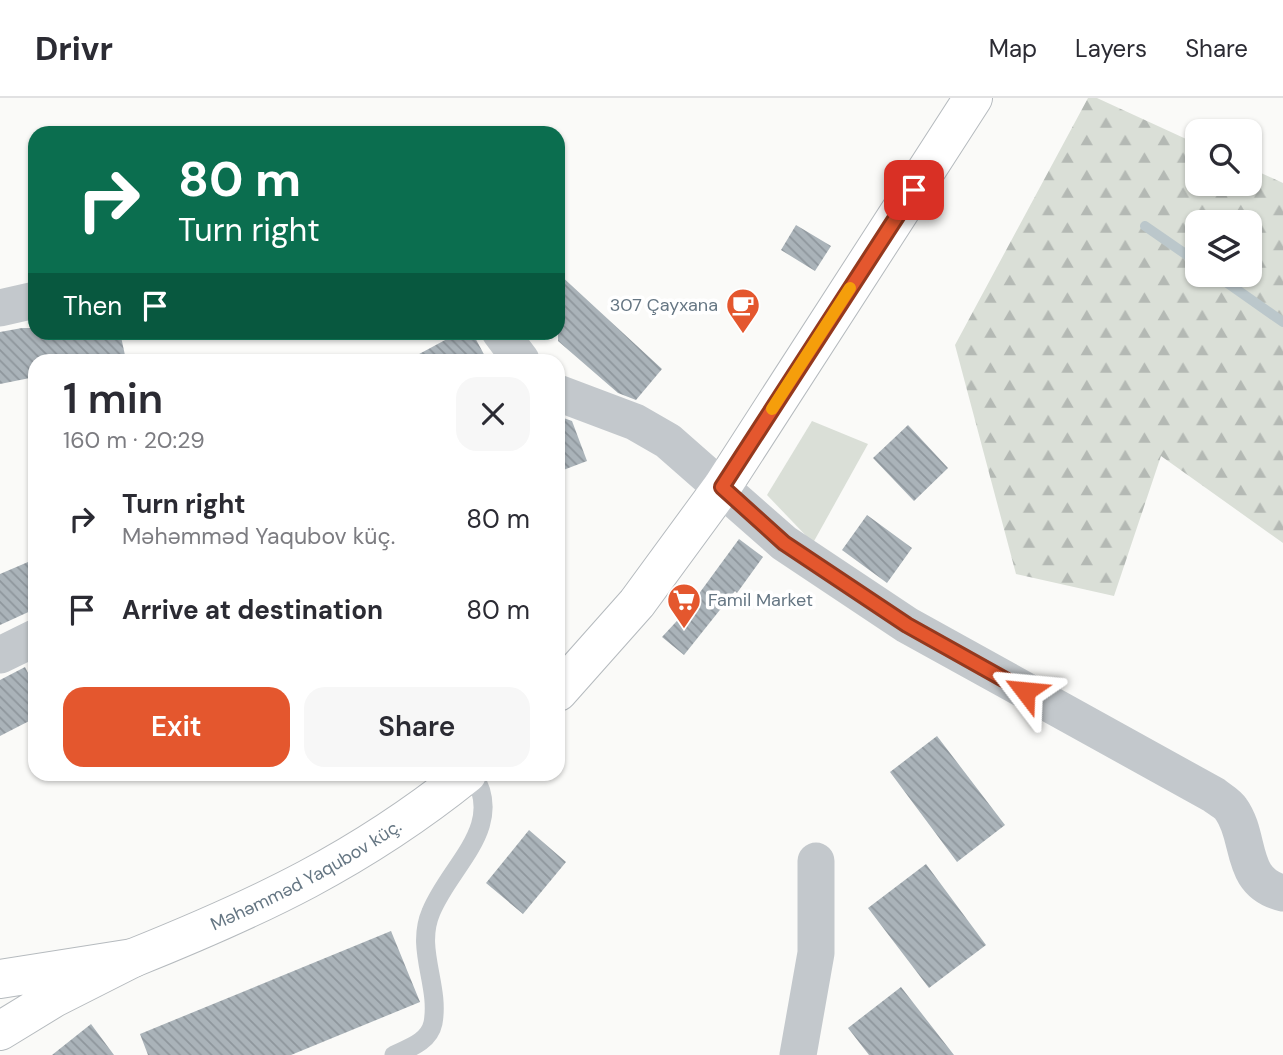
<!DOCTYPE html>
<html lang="en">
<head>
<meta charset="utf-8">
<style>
  body { margin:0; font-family:"DM Sans",sans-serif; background:#f7f7f7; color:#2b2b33; height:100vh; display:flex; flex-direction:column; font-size:26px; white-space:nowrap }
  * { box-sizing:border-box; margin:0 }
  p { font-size:23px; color:#7c7c81 }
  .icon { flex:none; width:38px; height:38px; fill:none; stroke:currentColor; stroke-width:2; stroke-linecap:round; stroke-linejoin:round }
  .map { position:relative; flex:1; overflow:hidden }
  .sheet { position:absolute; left:28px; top:256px; width:537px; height:427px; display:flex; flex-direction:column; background:#fff; border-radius:21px; box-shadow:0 2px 5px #0004 }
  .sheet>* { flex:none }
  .hud { position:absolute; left:28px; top:28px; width:537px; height:214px; border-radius:21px; box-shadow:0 2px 5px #0004; background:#0b6e4f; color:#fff; overflow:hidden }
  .tools { position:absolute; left:1185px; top:21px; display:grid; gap:14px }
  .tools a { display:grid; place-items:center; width:77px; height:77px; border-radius:14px; background:#fff; box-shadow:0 2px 5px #0004; font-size:35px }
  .pin { position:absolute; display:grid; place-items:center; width:60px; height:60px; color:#fff; margin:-30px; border-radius:14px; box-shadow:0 4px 10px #0006 }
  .me { position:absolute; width:77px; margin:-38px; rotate:299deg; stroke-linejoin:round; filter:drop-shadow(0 0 5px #0008) }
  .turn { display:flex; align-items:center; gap:24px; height:147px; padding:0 35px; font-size:32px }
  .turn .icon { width:91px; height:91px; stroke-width:2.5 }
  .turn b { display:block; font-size:49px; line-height:60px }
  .then { display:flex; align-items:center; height:66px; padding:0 35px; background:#0003; gap:14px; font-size:26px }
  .round { display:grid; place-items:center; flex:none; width:74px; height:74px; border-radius:21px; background:#f7f7f7 }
  .summary { display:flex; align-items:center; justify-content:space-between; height:119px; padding:0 35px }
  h1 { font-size:42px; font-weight:600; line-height:52px }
  .button { display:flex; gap:14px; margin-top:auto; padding:14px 35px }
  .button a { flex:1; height:80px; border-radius:21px; background:#e4572e; color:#fff; font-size:28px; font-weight:600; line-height:80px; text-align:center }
  .button a+a { background:#f7f7f7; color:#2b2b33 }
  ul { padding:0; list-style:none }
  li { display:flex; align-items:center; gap:21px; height:91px; padding:0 35px }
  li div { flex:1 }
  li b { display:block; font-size:26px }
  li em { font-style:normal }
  header { display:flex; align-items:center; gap:42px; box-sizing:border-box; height:98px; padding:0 35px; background:#fff; border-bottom:2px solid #e1e1e2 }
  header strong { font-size:33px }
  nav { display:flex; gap:38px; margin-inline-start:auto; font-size:24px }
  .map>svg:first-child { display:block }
</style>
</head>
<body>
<header>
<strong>Drivr</strong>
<nav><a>Map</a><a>Layers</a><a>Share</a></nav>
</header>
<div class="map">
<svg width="1283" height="957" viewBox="0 0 1283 957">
  <defs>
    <pattern id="forest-firs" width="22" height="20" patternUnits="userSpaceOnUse" patternTransform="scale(1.75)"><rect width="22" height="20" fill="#dadfd7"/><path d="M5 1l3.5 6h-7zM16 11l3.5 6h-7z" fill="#b4b9b4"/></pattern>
    <pattern id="building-back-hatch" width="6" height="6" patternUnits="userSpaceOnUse" patternTransform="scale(1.75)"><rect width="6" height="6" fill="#aab3b9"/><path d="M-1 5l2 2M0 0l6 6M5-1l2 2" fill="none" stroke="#8e969c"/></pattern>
  </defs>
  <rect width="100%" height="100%" fill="#fafaf8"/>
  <path fill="#dadfd7" d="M 812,323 L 868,346 L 813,445 L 767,397 Z"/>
  <path fill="url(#forest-firs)" fill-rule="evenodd" d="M 1088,0 L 1097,0 L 1197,46 L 1197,86 L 1250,86 L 1250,70 L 1283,85 L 1283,445 L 1161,358 L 1114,498 L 1016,476 L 955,247 ZM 1197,124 L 1250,124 L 1250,177 L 1197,177 Z"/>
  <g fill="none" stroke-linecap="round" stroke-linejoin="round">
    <path stroke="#bbc7cb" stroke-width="10" d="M 1145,128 L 1197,164
      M 1216,177 L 1283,224"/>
  </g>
  <path fill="url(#building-back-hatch)" d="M 796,127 L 831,148 L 815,173 L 781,152 Z
    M 558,175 L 662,271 L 636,302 L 618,295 L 558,243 Z
    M 22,230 L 35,230 L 35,234 L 120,234 L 126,262 L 35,262 L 35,279 L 0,286 L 0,234 Z
    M 460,234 L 472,234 L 487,262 L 408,262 Z
    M 558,318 L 572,323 L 587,363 L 558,374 Z
    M 908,327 L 948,370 L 914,403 L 873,360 Z
    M 867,417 L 912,450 L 887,485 L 842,452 Z
    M 739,441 L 763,459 L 737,495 L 735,493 L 684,557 L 662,539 L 687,512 Z
    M 35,461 L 35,511 L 0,527 L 0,476 Z
    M 25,569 L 35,589 L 35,620 L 0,638 L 0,582 Z
    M 937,638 L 1005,727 L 957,764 L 890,674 Z
    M 529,732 L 566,764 L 523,816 L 486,785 Z
    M 926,766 L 986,847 L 929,890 L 868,810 Z
    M 391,833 L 420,904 L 291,957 L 148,957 L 140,936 Z
    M 901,889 L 954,957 L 869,957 L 848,930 Z
    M 91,926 L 114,957 L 52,957 Z"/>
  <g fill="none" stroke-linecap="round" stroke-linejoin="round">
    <g stroke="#b5babe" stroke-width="40">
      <g id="primary">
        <path d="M 558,594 L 637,505 L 722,389 L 973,0"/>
        <path id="s1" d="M 133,860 C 260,809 360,762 467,676"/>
        <path d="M 0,881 L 133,860 L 54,900 L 0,933"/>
      </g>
    </g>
    <path stroke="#c3c8cc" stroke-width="19" d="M 394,957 C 409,950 429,944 433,925 C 440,887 415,851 431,814 C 450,767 506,729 473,676"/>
    <path stroke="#c3c8cc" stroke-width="37" d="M 0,210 L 35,202
      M 500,234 L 521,262
      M 558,295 L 635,324 L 668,343 L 784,445 L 907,527 L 1214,697 C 1219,701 1228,706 1231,711 C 1252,740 1238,784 1283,795
      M 0,557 L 35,540
      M 798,957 L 816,855 L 816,763"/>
    <use href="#primary" stroke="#fff" stroke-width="38"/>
  </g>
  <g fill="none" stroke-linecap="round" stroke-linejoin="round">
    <g stroke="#94391e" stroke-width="18">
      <path id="route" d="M 914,92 L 722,389 L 784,445 L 907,527 L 1025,593"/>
    </g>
    <use href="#route" stroke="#e4572e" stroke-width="12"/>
    <path stroke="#f59e0b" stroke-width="12" d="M 772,311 L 850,190"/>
  </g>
  <defs>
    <g id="cafe-pin" transform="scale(1.75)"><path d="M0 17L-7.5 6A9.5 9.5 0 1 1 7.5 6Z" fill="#e4572e" stroke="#fff"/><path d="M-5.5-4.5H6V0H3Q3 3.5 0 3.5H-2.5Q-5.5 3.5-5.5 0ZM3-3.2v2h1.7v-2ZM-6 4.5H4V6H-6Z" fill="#fff"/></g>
    <g id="supermarket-pin" transform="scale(1.75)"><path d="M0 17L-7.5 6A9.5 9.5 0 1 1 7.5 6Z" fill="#e4572e" stroke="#fff"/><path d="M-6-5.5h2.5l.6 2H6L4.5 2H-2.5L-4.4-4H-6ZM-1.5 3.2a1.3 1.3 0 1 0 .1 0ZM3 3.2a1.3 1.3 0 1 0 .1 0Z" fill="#fff"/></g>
  </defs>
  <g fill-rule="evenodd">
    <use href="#cafe-pin" x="743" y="207"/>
    <use href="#supermarket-pin" x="684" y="502"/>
  </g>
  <g text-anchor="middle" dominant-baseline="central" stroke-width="7" stroke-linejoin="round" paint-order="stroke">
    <g font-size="18" fill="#657683" stroke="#fff" text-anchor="end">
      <text x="718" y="207">307 Çayxana</text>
      <text x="708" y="502" text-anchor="start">Famil Market</text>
    </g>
    <g font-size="18" fill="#657683" stroke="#fff">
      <text stroke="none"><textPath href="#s1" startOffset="192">Məhəmməd Yaqubov küç.</textPath></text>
    </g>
  </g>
</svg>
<div class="tools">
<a><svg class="icon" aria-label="search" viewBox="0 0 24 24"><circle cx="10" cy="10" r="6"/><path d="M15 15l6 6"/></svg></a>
<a><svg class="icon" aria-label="layers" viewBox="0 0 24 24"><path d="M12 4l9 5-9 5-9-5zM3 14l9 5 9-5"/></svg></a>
</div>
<div class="pin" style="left:914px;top:92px;background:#d93025"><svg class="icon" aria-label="arrive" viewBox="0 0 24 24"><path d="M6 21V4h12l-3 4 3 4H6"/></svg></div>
<svg class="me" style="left:1025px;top:593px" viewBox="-20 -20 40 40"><path d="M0-17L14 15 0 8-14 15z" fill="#e4572e" stroke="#fff" stroke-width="4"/></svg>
<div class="hud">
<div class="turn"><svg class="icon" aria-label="right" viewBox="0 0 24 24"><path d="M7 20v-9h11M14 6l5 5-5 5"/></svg><div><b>80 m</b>Turn right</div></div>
<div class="then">Then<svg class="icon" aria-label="arrive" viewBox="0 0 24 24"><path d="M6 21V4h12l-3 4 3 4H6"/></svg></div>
</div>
<section class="sheet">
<div class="summary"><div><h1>1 min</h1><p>160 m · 20:29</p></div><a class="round"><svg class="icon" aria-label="close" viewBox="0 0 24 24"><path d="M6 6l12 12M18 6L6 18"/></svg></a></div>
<ul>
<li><svg class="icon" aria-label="right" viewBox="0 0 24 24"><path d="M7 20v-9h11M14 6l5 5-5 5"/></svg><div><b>Turn right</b><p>Məhəmməd Yaqubov küç.</p></div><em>80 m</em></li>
<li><svg class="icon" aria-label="arrive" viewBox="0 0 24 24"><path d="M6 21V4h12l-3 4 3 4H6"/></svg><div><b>Arrive at destination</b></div><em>80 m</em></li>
</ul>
<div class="button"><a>Exit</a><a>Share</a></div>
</section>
</div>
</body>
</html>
